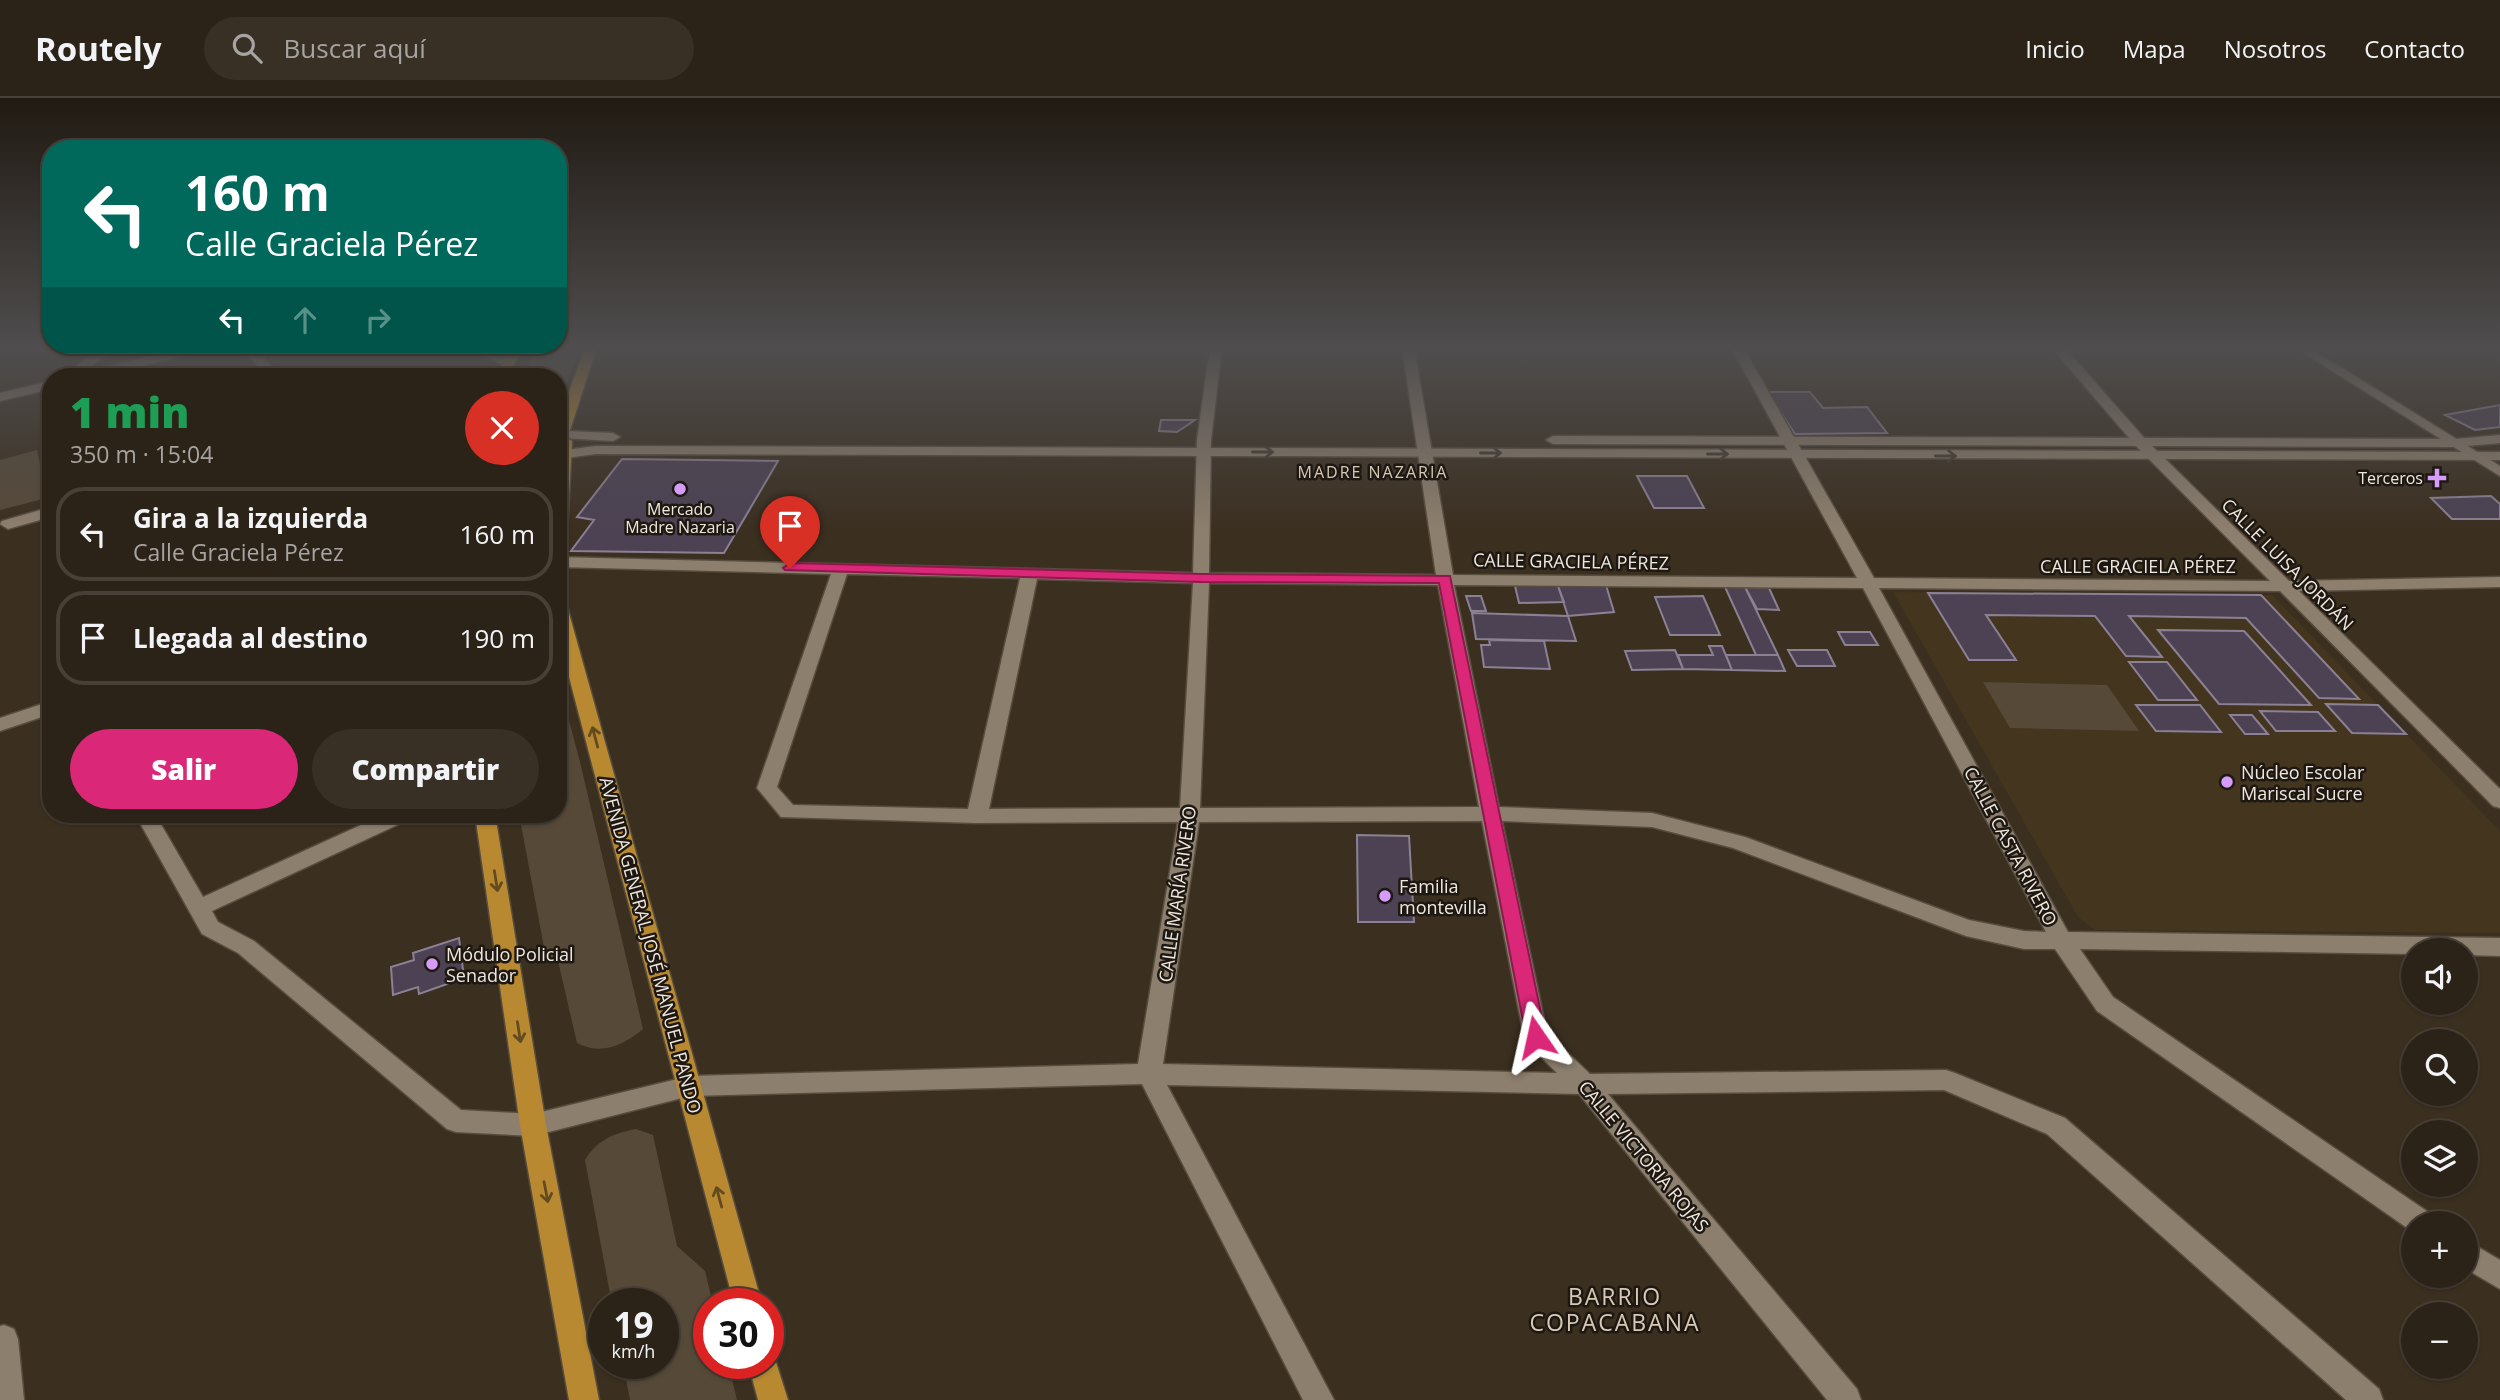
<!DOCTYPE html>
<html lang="es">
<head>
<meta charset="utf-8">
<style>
  body { margin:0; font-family:"Open Sans",sans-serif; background:#382f25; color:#f1f3f6; height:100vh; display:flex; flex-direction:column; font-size:26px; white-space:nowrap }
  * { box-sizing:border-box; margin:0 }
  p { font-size:23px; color:#a6a4a2 }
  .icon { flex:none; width:38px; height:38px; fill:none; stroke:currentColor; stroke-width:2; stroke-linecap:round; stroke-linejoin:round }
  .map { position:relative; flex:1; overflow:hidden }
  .drawer { position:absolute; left:42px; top:270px; width:525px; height:455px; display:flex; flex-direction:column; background:#2c2318; border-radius:28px; box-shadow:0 2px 5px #0004,0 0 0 2px #484037 }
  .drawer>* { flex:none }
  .top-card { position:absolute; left:42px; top:42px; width:525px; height:214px; border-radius:28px; box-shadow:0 2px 5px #0004,0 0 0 2px #484037; background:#00695c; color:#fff; overflow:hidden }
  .buttons { position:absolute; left:2401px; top:840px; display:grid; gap:14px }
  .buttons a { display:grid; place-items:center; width:77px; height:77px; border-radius:50%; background:#2c2318; box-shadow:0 2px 5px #0004,0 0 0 2px #484037; font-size:35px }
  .speed { position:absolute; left:588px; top:1190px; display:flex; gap:14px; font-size:35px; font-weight:700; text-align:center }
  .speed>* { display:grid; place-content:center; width:91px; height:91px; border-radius:50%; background:#2c2318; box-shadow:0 2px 5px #0004,0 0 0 2px #484037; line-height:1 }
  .speed small { font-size:18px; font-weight:400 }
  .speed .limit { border:10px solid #d22; background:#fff; color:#111 }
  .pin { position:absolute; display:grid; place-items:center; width:60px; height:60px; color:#fff; margin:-72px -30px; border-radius:50% 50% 50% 0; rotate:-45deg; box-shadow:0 0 7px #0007 }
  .pin .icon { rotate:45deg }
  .me { position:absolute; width:77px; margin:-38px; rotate:349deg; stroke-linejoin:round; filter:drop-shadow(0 0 5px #0008) }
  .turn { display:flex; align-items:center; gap:24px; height:147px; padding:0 28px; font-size:32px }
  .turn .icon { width:91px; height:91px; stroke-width:2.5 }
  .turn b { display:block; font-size:49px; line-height:60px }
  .lanes { display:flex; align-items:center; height:66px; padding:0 28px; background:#0003; justify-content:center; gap:35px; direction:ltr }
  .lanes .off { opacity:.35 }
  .round { display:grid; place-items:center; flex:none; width:74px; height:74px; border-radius:37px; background:#382f25 }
  .headline { display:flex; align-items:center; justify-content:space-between; height:119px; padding:0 28px }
  h1 { font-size:42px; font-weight:800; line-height:52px; color:#1e9e55 }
  .button { display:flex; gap:14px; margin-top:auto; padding:14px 28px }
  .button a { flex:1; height:80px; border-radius:42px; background:#db2777; color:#fff; font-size:28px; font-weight:800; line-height:80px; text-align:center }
  .button a+a { background:#382f25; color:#f1f3f6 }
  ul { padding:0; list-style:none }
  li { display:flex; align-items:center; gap:21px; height:94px; margin:0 14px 10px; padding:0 14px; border:4px solid #484037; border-radius:28px }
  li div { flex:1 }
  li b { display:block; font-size:26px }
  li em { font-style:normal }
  header { display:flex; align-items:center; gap:42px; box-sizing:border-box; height:98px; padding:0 35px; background:#2c2318; border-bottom:2px solid #484037 }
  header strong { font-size:33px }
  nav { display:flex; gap:38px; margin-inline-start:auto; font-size:24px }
  .search { width:490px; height:63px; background:#382f25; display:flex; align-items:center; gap:18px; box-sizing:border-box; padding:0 24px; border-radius:38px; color:#a6a4a2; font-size:26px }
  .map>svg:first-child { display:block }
</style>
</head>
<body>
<header>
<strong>Routely</strong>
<div class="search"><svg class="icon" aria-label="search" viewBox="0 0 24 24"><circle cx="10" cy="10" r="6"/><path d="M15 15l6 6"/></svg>Buscar aquí</div>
<nav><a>Inicio</a><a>Mapa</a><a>Nosotros</a><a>Contacto</a></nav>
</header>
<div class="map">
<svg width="2500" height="1302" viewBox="0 0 2500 1302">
  <rect width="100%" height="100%" fill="#3b2f20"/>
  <path fill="#44351f" d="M 1893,494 L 2272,497 L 2500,733 L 2500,835 L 2095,832 L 2078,819 Z"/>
  <path fill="#564938" d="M 535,249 L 580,249 L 558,309 L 558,278 L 524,278 Z
    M 37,352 L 47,400 L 0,412 L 0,362 Z
    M 558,581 L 580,664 L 643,931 C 624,947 601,958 577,945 L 558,863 L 546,860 L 519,716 L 558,716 Z
    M 1983,584 L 2107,587 L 2139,633 L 2010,630 Z
    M 636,1031 L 653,1037 L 677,1148 L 705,1173 L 713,1206 L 709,1206 L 709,1265 L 728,1265 L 737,1302 L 630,1302 L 623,1265 L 663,1265 L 663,1206 L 612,1206 L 585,1062 C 597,1042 614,1035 636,1031 Z"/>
  <path fill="#4c4253" stroke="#8c8194" stroke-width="2" d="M 1767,294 L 1810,294 L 1823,310 L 1867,309 L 1887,335 L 1795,336 Z
    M 2500,307 L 2500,329 L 2475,332 L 2445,317 Z
    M 1161,322 L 1195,322 L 1177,334 L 1159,333 Z
    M 622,361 L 778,363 L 724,455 L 571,453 L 594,422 L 577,419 Z
    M 1637,378 L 1687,378 L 1704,410 L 1654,410 Z
    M 2491,398 L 2500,406 L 2500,421 L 2452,421 L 2431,400 Z
    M 1606,487 L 1614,514 L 1568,518 L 1558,488 Z
    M 1515,488 L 1558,488 L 1564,504 L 1519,505 Z
    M 1725,489 L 1745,489 L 1778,557 L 1756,557 Z
    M 1745,489 L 1769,490 L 1779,512 L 1757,511 Z
    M 1928,495 L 2261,497 L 2359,601 L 2319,600 L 2246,520 L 2129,518 L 2162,559 L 2126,558 L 2095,518 L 1986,517 L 2016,562 L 1969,562 Z
    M 1466,498 L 1481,498 L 1486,513 L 1471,513 Z
    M 1703,498 L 1720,537 L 1670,537 L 1655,499 Z
    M 1472,515 L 1568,518 L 1576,543 L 1476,541 Z
    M 2158,532 L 2244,533 L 2311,607 L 2219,606 Z
    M 1838,534 L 1870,534 L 1878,547 L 1845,547 Z
    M 1489,542 L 1544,543 L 1550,571 L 1484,569 L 1481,547 L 1490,547 Z
    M 1709,548 L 1722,548 L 1732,572 L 1683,571 L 1678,557 L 1713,557 Z
    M 1675,552 L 1683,571 L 1632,572 L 1625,553 Z
    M 1788,552 L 1827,552 L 1835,568 L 1797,568 Z
    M 1726,557 L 1778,557 L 1785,573 L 1732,572 Z
    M 2129,564 L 2167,564 L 2197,602 L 2158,602 Z
    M 2326,606 L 2378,607 L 2406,636 L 2352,635 Z
    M 2136,607 L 2200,607 L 2221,634 L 2156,633 Z
    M 2260,613 L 2318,614 L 2335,633 L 2276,633 Z
    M 2230,617 L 2252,617 L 2268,636 L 2245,636 Z
    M 1357,737 L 1409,738 L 1414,824 L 1358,824 Z
    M 459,840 L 464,880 L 419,896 L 418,889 L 393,897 L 391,869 L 414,862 L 413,855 Z"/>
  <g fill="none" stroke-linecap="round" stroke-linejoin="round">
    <g stroke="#574d3f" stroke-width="3">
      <path id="minor" d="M 105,249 L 119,249 L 76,278 L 60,278 Z
        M 188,249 L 208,249 L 206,252 L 102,278 L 80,278 L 82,275 Z
        M 241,249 L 254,249 L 280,278 L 267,278 Z
        M 469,249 L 485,249 L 514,264 L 508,268 L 503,267 Z
        M 1210,249 L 1222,249 L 1211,342 L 1209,475 L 1436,477 L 1402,249 L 1414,249 L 1453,477 L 1857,480 L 1731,249 L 1743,249 L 1874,480 L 2270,483 L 2136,348 L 2051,249 L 2064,249 L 2146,342 L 2289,483 L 2500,479 L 2500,489 L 2299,493 L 2500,691 L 2500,710 L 2493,708 L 2280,493 L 1879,490 L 2068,834 L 2500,840 L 2500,858 L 2466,857 L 2466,852 L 2413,852 L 2413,856 L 2080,851 L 2113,899 L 2431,1116 L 2434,1125 L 2413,1125 L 2413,1134 L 2097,913 L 2055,851 L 2024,851 L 1966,838 L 1733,750 L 1652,729 L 1502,723 L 1547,935 L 1590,976 L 1946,972 L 1955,975 L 2065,1020 L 2379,1291 L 2383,1302 L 2346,1302 L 2047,1036 L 1944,992 L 1608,996 L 1857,1291 L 1861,1302 L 1827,1302 L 1579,996 L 1167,987 L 1334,1302 L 1303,1302 L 1142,986 L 690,998 L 533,1038 L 456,1034 L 447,1031 L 238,855 L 202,836 L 135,716 L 155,716 L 203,799 L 385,716 L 413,716 L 410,721 L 212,813 L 218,824 L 254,843 L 461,1012 L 533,1016 L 690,978 L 1138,966 L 1178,724 L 977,725 L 781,719 L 757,690 L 831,476 L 558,469 L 558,459 L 1193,475 L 1197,342 ZM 847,476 L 1020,480 L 968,711 L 793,707 L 777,689 ZM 1037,481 L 1193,485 L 1180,710 L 989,711 ZM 1209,485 L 1438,487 L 1479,709 L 1200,710 ZM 1454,487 L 1863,490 L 2046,834 L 2024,833 L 1969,822 L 1745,739 L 1652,715 L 1499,709 ZM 1482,723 L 1524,939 L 1528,946 L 1557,975 L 1163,966 L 1199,724 Z
        M 2294,249 L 2308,249 L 2500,368 L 2500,378 Z
        M 51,283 L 51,291 L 0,303 L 0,295 Z
        M 51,409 L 51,419 L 8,431 L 0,426 L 2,423 Z
        M 51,603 L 51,616 L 0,633 L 0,620 Z
        M 2466,1142 L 2500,1162 L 2500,1191 L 2466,1171 Z
        M 4,1227 L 14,1231 L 18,1241 L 24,1302 L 0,1302 L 0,1228 Z"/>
    </g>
    <g stroke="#574d3f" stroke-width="3">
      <path id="tertiary" d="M 567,333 L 613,335 L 620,339 L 613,343 L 562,340 L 560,337 Z
        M 2500,337 L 2500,345 L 2456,349 L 1553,346 L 1546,342 L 1553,338 L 2456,341 Z
        M 596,348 L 2500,354 L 2500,362 L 596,356 L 558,361 L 558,353 Z"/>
    </g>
    <g stroke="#574d3f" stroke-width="3">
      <path id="primary" d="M 511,249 L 523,249 L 508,278 L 496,278 Z
        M 585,249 L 597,249 L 570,332 L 568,335 L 558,335 L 558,325 Z
        M 565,339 L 572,343 L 566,452 L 558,457 L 558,342 Z
        M 558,483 L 566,488 L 567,508 L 762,1206 L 734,1206 L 558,537 Z
        M 475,716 L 495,716 L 546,1027 L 599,1302 L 569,1302 L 520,1027 Z
        M 768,1253 L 773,1255 L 788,1302 L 758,1302 L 748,1265 L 768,1265 Z"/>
    </g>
    <use href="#minor" fill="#8d7f6e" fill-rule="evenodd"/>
    <use href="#tertiary" fill="#8d7f6e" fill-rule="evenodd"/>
    <use href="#primary" fill="#b88931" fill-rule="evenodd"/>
  </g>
  <defs><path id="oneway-shaft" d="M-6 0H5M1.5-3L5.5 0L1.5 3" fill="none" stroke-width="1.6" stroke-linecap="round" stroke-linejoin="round" transform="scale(1.75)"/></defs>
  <g stroke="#453c32">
    <use href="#oneway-shaft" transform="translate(1263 354)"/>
    <use href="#oneway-shaft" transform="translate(1491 355)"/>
    <use href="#oneway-shaft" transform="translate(1718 356)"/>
    <use href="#oneway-shaft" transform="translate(1946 358)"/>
  </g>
  <g stroke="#634b20">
    <use href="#oneway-shaft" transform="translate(595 639) rotate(-105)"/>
    <use href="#oneway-shaft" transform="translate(496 783) rotate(81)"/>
    <use href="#oneway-shaft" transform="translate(519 934) rotate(81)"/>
    <use href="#oneway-shaft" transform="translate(546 1094) rotate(79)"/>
    <use href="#oneway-shaft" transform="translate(719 1099) rotate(-105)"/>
  </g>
  <linearGradient id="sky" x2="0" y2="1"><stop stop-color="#201a12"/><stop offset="0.58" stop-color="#4f4d4e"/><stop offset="1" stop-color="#4f4d4e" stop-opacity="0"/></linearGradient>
  <rect width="2500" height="431" fill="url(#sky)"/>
  <path fill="#db2777" stroke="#8e194d" stroke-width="2" d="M 790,465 L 1201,476 L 1450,478 L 1546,939 L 1543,944 L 1536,947 L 1529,944 L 1526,939 L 1439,485 L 1201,484 L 785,472 L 783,470 Z"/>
  <g fill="#d59cfb" stroke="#1e1812" stroke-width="2.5">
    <path d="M2433.5 369.5h7v7h7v7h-7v7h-7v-7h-7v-7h7z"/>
    <circle cx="680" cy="391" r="7"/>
    <circle cx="2227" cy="684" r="7"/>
    <circle cx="1385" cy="798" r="7"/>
    <circle cx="432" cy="866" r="7"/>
  </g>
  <g text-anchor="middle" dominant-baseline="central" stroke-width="5" stroke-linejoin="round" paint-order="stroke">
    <g font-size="16" letter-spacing="2" fill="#d8c9b6" stroke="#1e1812">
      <text x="1373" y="374">MADRE NAZARIA</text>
    </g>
    <g font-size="16" fill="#efe7dd" stroke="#1e1812" text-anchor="end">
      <text x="2423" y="380">Terceros</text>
      <text x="680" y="411" text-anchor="middle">Mercado<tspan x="680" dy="18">Madre Nazaria</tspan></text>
    </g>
    <g font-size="18" fill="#efe7dd" stroke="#1e1812">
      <text transform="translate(1571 463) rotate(1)">CALLE GRACIELA PÉREZ</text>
      <text transform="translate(2288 466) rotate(45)">CALLE LUISA JORDÁN</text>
      <text x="2138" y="468">CALLE GRACIELA PÉREZ</text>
      <text transform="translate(2011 748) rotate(62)">CALLE CASTA RIVERO</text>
      <text transform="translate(1177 796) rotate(-82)">CALLE MARÍA RIVERO</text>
      <text transform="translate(651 847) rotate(75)">AVENIDA GENERAL JOSÉ MANUEL PANDO</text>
      <text transform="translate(1644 1058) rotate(50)">CALLE VICTORIA ROJAS</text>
    </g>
    <g font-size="18" fill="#efe7dd" stroke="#1e1812" text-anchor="start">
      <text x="2241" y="674">Núcleo Escolar<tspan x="2241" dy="21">Mariscal Sucre</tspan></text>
      <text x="1399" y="788">Familia<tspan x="1399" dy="21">montevilla</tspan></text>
      <text x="446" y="856">Módulo Policial<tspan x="446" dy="21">Senador</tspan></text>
    </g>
    <g font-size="23" letter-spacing="2" fill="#d8c9b6" stroke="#1e1812">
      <text x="1615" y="1198">BARRIO<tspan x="1615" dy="26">COPACABANA</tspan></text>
    </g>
  </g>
</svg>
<div class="buttons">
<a><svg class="icon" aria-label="sound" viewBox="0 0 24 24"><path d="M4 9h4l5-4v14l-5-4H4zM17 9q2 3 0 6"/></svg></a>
<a><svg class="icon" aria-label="search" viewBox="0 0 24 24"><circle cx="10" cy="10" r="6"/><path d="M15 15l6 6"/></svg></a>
<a><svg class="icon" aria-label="layers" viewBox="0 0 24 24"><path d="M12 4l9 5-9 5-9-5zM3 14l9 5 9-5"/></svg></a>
<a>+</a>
<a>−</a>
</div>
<div class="speed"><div>19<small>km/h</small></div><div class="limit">30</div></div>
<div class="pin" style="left:790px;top:470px;background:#d93025"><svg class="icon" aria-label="arrive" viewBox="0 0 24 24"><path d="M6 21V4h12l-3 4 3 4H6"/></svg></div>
<svg class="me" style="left:1536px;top:939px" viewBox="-20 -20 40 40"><path d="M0-17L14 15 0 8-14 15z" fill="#db2777" stroke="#fff" stroke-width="4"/></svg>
<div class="top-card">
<div class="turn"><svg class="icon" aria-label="left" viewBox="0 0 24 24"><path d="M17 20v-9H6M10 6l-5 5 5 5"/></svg><div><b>160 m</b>Calle Graciela Pérez</div></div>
<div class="lanes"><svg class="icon" aria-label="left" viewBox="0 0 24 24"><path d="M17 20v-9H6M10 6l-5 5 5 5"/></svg><svg class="icon off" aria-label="ahead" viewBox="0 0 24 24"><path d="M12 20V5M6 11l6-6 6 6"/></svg><svg class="icon off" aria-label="right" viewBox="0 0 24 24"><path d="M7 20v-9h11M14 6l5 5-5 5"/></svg></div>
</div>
<section class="drawer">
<div class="headline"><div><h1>1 min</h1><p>350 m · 15:04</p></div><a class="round" style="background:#d93025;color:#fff"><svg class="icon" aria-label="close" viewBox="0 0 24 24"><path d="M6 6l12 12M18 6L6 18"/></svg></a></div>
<ul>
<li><svg class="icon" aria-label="left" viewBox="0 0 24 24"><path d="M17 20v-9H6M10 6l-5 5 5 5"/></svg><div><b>Gira a la izquierda</b><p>Calle Graciela Pérez</p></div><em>160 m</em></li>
<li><svg class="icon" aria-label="arrive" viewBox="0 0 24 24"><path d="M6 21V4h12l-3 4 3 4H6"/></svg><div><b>Llegada al destino</b></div><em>190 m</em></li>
</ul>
<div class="button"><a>Salir</a><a>Compartir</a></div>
</section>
</div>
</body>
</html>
